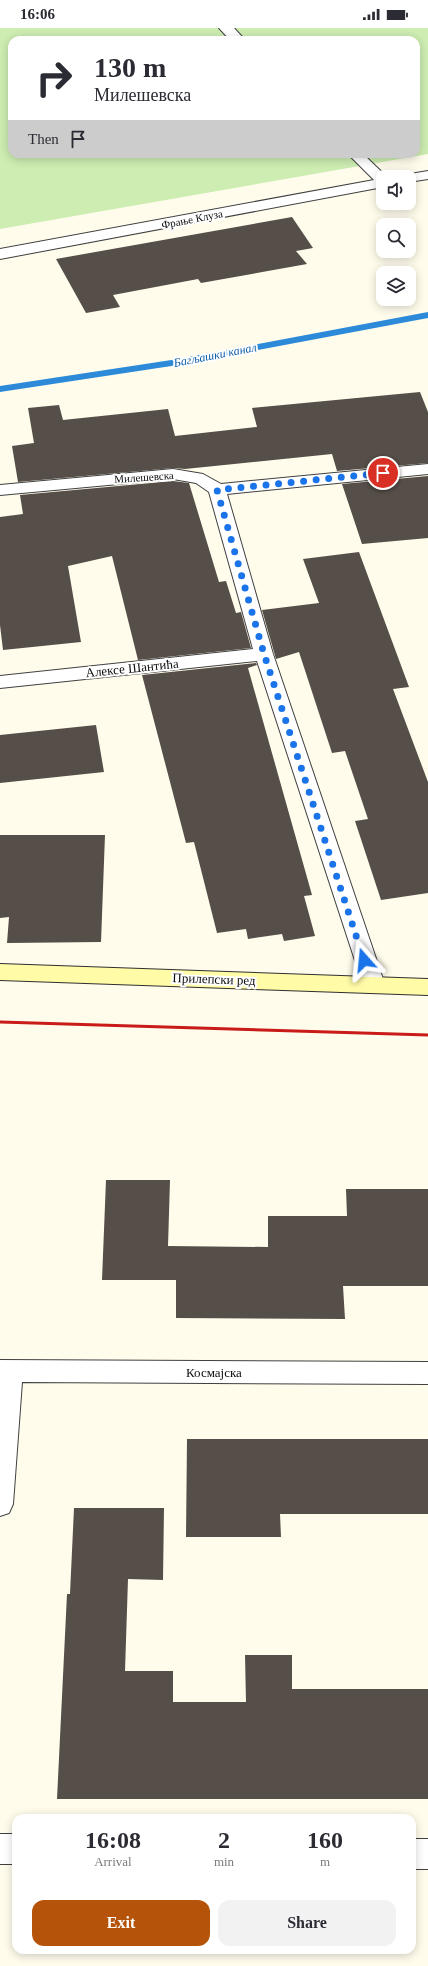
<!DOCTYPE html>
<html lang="en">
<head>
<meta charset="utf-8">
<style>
  body { margin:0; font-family:"Times New Roman",serif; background:#f2f2f3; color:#2b2b33; height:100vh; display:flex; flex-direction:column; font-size:15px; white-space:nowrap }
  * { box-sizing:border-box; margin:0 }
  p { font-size:13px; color:#7c7c81 }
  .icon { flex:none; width:22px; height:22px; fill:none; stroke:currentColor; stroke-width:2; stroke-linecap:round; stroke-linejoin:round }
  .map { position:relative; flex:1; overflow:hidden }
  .drawer { position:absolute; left:12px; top:1786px; width:404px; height:140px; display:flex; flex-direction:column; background:#fff; border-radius:12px; box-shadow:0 2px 10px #0003 }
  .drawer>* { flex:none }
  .top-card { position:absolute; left:8px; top:8px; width:412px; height:122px; border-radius:12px; box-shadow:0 2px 10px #0003; background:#fff; color:#2b2b33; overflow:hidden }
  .buttons { position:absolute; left:376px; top:142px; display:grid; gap:8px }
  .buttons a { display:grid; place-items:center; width:40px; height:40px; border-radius:8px; background:#fff; box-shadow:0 2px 10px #0003; font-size:20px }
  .pin { position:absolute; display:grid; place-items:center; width:34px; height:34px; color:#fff; margin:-17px; border:2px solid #fff; border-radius:50%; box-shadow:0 1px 4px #0007 }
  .me { position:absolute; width:44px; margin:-22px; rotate:342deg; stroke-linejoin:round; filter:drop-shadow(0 0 3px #0008) }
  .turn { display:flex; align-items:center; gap:14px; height:84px; padding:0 20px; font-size:18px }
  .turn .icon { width:52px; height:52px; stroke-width:2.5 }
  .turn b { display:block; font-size:28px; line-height:34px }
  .then { display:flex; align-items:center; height:38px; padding:0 20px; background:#0003; gap:8px; font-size:15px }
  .eta { display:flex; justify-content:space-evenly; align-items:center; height:68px; text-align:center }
  .eta b { font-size:24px; font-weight:800; line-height:28px }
  .cta { display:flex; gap:8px; margin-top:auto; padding:8px 20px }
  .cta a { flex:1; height:46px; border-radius:12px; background:#b45309; color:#fff; font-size:16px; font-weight:800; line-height:46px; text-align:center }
  .cta a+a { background:#f2f2f3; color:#2b2b33 }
  .status { display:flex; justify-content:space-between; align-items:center; height:28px; padding:0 20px; background:#fff; direction:ltr }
  .status svg { height:11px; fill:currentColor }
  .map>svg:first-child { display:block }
</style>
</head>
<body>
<div class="status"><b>16:06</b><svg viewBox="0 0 49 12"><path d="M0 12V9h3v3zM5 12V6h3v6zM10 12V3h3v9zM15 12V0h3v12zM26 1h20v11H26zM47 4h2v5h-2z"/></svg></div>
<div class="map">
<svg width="428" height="1938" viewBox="0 0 428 1938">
  <rect width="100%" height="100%" fill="#fffcec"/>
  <path fill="#cdedb2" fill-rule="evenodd" d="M 0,0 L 428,0 L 428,126 L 0,201 ZM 12,12 L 416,12 L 416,126 L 12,126 Z"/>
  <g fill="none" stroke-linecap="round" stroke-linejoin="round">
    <path fill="#2c8ad9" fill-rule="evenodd" d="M 428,284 L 428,290 L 178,337 L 0,364 L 0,358 L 178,331 Z"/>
  </g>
  <path fill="#564e48" d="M 292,189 L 313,220 L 296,223 L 307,236 L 201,255 L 198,251 L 113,267 L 120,279 L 86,285 L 56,231 Z
    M 420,364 L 428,384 L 428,435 L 337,443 L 332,426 L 185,441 L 173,440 L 18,454 L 12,418 L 34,415 L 28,380 L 59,377 L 63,392 L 168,381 L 175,408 L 257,399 L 252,380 Z
    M 428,448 L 428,510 L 362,516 L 342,456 Z
    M 173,453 L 189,455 L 219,554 L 226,553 L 236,585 L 241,584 L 251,620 L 138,632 L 112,528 L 68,538 L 81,614 L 3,622 L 0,597 L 0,489 L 23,486 L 20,467 Z
    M 359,524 L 409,659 L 393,661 L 428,754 L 428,865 L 381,872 L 355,793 L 368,791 L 345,723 L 332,725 L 299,624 L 276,631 L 262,582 L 319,575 L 303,531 Z
    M 256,635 L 257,637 L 248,640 L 312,867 L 304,868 L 315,908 L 284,913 L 282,906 L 248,911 L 246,901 L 217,905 L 194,814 L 186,815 L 142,647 Z
    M 96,697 L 104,744 L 0,755 L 0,707 Z
    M 0,807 L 105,807 L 101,914 L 7,915 L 9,889 L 0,890 Z
    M 106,1152 L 170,1152 L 168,1218 L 268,1219 L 268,1188 L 347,1188 L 346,1161 L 428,1161 L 428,1258 L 343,1258 L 345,1291 L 176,1290 L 176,1252 L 102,1252 Z
    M 187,1411 L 428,1411 L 428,1486 L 280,1486 L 281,1509 L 186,1509 Z
    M 74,1480 L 164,1480 L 163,1552 L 128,1551 L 125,1643 L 173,1643 L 173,1674 L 246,1674 L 245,1627 L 292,1627 L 292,1661 L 428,1661 L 428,1771 L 57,1771 L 67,1566 L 70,1566 Z"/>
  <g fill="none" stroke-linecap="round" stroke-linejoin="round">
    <g stroke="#404040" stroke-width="2">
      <path id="street" d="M 219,0 L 234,0 L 245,12 L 230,12 Z
        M 348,126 L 363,126 L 387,149 L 383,149 L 383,159 L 0,231 L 0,221 L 374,152 Z
        M 428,143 L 428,151 L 409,154 L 409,149 L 402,149 L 404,147 Z
        M 428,436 L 428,446 L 227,466 L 273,626 L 385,957 L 382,963 L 374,965 L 366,963 L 363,957 L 257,633 L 0,660 L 0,648 L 253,621 L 209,464 L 196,455 L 173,451 L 0,467 L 0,457 L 173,441 L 203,446 L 221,456 Z
        M 0,1332 L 428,1334 L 428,1356 L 22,1354 L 13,1476 L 9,1485 L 0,1488 Z
        M 0,1806 L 16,1806 L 16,1836 L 0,1836 Z
        M 412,1811 L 428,1811 L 428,1841 L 412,1841 Z"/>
    </g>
    <g stroke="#2f2f2f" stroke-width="2">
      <path id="secondary" d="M 0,936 L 428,951 L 428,967 L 0,952 Z"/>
    </g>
    <use href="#street" fill="#fff" fill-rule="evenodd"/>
    <use href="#secondary" fill="#fffba7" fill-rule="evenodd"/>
    <path stroke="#c91b18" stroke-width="3" d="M 0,994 L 428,1007"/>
  </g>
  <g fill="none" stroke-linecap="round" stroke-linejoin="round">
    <path stroke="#1a73e8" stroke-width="7" stroke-dasharray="0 12.6" d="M 364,932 L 264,626 L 217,462 L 383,445"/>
  </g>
  <g text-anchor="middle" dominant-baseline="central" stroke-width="4" stroke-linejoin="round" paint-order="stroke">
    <g font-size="11" fill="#0d0d0d" stroke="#fff">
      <text transform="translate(192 191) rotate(-11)">Фрање Клуза</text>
      <text transform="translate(144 449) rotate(-4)">Милешевска</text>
    </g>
    <g font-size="12" font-style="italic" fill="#0b5ba9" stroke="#fff">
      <text transform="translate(215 327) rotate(-11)">Багљашки канал</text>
    </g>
    <g font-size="13" fill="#0d0d0d" stroke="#fff">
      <text transform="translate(132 640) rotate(-6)">Алексе Шантића</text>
      <text transform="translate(214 951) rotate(2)">Прилепски ред</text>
      <text x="214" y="1344">Космајска</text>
    </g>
  </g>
</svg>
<div class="buttons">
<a><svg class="icon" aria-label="sound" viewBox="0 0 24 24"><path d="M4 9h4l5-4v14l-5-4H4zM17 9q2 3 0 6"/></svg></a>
<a><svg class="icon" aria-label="search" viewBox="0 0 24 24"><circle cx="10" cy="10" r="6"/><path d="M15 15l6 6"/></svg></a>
<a><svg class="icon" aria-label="layers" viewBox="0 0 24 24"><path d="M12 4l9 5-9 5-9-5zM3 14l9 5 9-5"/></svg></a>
</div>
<div class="pin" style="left:383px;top:445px;background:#d93025"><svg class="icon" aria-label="arrive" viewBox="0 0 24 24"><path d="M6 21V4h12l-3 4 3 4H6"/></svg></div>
<svg class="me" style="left:364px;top:932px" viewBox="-20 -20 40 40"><path d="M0-17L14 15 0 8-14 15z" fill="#1a73e8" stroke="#fff" stroke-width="4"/></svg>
<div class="top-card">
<div class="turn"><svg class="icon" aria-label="right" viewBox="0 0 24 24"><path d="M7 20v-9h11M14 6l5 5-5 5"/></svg><div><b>130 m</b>Милешевска</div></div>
<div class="then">Then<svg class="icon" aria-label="arrive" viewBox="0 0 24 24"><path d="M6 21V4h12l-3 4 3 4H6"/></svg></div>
</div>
<section class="drawer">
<div class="eta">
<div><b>16:08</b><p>Arrival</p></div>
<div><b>2</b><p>min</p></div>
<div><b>160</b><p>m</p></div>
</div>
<div class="cta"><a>Exit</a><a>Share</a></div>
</section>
</div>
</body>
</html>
